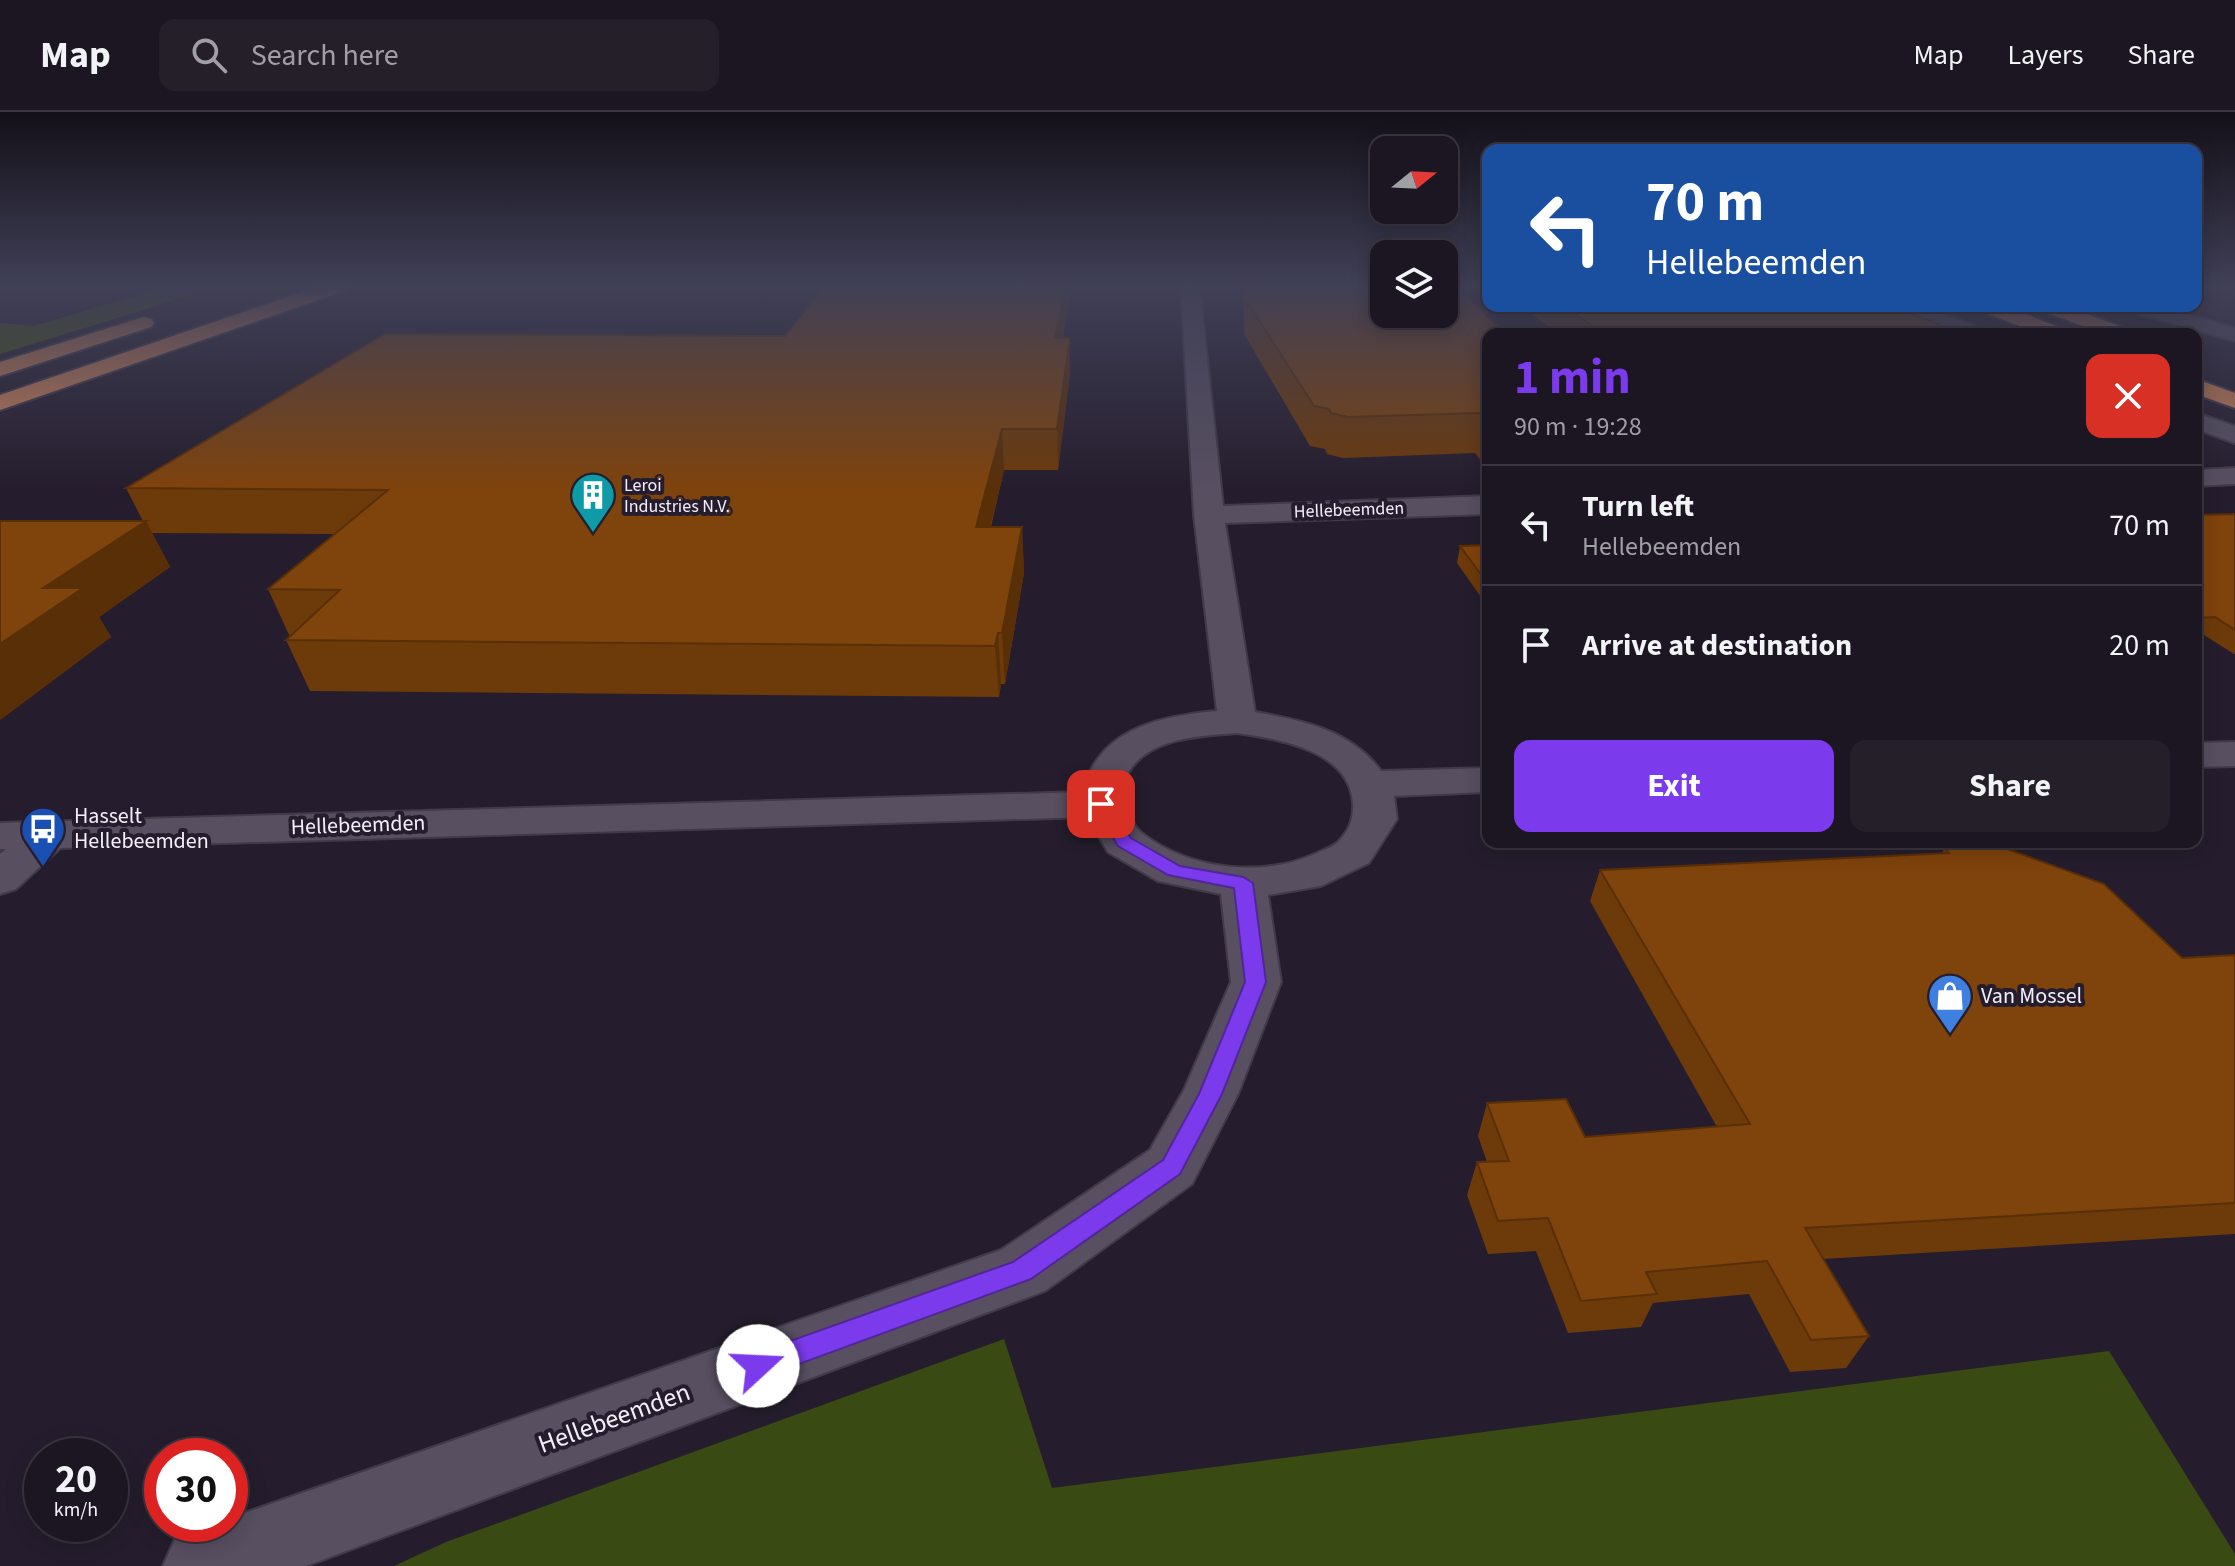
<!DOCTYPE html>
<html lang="en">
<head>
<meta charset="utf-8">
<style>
  body { margin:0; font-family:"Source Sans 3",sans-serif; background:#251f2a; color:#f1f3f6; height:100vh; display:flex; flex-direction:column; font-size:30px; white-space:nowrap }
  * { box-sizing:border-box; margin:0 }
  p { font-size:26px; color:#a09fa5 }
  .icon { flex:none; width:44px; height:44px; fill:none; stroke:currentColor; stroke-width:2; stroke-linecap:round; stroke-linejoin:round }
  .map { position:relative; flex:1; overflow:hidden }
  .details { position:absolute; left:1482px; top:216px; width:720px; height:520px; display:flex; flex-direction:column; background:#1c1622; border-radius:16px; box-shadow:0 4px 20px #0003,0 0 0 2px #3a3540 }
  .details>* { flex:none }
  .top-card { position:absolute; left:1482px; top:32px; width:720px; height:168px; border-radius:16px; box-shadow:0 4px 20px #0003,0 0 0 2px #3a3540; background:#1a4fa0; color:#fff; overflow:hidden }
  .needle { width:52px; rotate:72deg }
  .fabs { position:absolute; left:1370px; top:24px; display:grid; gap:16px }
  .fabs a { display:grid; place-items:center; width:88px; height:88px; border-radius:16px; background:#1c1622; box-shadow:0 4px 20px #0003,0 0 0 2px #3a3540; font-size:40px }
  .speed { position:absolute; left:24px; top:1326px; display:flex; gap:16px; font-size:40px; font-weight:700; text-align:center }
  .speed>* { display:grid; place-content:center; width:104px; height:104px; border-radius:50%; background:#1c1622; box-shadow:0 4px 20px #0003,0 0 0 2px #3a3540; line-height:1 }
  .speed small { font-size:20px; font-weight:400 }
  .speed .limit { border:12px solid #d22; background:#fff; color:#111 }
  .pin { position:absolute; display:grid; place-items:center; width:68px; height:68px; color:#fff; margin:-34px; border-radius:16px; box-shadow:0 4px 12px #0006 }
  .me { position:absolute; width:88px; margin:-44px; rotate:70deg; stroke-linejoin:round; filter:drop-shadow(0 0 6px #0008) }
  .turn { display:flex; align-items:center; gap:28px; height:168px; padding:0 32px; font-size:36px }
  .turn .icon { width:104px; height:104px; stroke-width:2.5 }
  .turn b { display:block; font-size:56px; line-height:68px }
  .round { display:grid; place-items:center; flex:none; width:84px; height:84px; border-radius:16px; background:#251f2a }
  .summary { display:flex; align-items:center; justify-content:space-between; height:136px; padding:0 32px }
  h1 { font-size:48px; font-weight:700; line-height:60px; color:#7c3aed }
  .primary-button { display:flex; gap:16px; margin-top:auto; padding:16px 32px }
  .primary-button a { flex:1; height:92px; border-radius:16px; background:#7c3aed; color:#fff; font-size:32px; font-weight:700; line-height:92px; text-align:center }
  .primary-button a+a { background:#251f2a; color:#f1f3f6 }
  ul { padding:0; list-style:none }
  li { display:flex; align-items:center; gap:24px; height:120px; padding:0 32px; border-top:2px solid #3a3540 }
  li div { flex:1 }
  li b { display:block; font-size:30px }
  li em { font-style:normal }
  header { display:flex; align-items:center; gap:48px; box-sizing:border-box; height:112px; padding:0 40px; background:#1c1622; border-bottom:2px solid #3a3540 }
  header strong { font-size:38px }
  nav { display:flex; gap:44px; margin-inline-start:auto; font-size:28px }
  .search { width:560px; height:72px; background:#251f2a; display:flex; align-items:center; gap:20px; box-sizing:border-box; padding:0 28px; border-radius:16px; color:#a09fa5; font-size:30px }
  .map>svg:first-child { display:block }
</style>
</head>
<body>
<header>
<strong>Map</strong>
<div class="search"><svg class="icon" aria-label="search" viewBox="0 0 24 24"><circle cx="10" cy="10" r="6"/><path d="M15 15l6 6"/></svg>Search here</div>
<nav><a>Map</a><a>Layers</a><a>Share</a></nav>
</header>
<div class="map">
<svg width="2235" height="1454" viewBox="0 0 2235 1454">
  <rect width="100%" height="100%" fill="#251d2d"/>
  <path fill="#394b12" d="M 1004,1227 L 1052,1376 L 2109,1239 L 2235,1442 L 2235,1454 L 394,1454 L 446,1430 Z"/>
  <path fill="#425706" d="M 169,174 L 221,174 L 0,242 L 0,211 L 34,214 Z"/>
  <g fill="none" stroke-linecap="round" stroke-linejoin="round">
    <g stroke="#413a47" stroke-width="4">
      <path id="minor" d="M 1181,174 L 1199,174 L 1223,394 L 1488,384 L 1488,402 L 1225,411 L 1255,600 C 1302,608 1351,618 1381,659 L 1488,656 L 1488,680 L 1394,684 L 1397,707 L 1369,751 L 1321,774 L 1268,783 L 1281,870 L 1238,982 L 1192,1072 L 1045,1179 L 306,1454 L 163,1454 L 175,1427 L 212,1412 L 230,1412 L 230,1406 L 1001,1138 L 1150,1038 L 1184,978 L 1231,870 L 1221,782 L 1158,769 L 1108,740 L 1087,705 L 60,736 L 16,777 L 0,782 L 0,742 L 6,737 L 0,737 L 0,711 L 1083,680 C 1097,617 1160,604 1217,599 L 1194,403 ZM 1237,621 C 1279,627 1349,638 1353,691 C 1354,706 1349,719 1338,730 C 1333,735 1323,738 1317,741 C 1263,766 1191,758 1143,722 C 1134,716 1128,701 1122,692 C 1124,683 1124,669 1128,661 C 1149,625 1201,624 1237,621 Z
        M 1897,194 L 1924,194 L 1984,218 L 1987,222 L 1959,222 L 1900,198 Z
        M 2124,194 L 2156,194 L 2235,216 L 2235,229 L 2127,198 Z
        M 2196,301 L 2235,314 L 2235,331 L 2196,317 Z
        M 2235,356 L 2235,372 L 2196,374 L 2196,358 Z
        M 2235,630 L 2235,654 L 2196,655 L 2196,631 Z"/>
    </g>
    <g stroke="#413a47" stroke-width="4">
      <path id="highway" d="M 320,174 L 349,174 L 347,178 L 0,298 L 0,283 Z
        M 1976,194 L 2004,194 L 2066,218 L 2069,222 L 2040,222 L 1979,198 Z
        M 2037,194 L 2065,194 L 2130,218 L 2133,222 L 2104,222 L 2040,198 Z
        M 144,205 L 151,207 L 154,211 L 151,215 L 0,264 L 0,250 Z
        M 2196,267 L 2235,281 L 2235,296 L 2196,282 Z"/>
    </g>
    <use href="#minor" fill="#584f61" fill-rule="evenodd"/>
    <use href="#highway" fill="#cc8053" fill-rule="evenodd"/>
  </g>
  <path fill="#6d3a0a" d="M 1243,174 L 1384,174 L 1488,222 L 1488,348 L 1481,349 L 1475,341 L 1343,346 L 1327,342 L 1325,337 L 1310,334 L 1244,222 Z
    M 1521,194 L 1893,194 L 1962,222 L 1558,222 Z
    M 785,224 L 1063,226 L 1070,262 L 1058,358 L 1004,358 L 991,415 L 1022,415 L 1024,461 L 1005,572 L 1001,572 L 999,585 L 310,579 L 286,528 L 290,525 L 268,477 L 334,422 L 152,421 L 170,455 L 99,505 L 111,525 L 0,608 L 143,409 L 126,376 Z
    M 2235,402 L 2235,542 L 2234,542 L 2204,523 L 2196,524 L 2196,403 Z
    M 1488,433 L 1488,495 L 1457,451 L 1460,434 Z
    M 1945,736 L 2182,846 L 2235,843 L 2235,1122 L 1823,1147 L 1869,1224 L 1846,1256 L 1790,1260 L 1749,1182 L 1653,1191 L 1641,1215 L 1568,1221 L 1536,1139 L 1488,1142 L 1467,1083 L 1477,1050 L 1487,1050 L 1478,1024 L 1487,991 L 1585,1025 L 1717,1015 L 1590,789 L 1600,758 L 1942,741 Z"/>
  <path fill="#592f08" d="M 1065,174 L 1073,174 L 1056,262 L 1055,226 Z
    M 1070,226 L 1070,262 L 1058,358 L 1057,317 Z
    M 1002,317 L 1004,358 L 979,461 L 976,415 Z
    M 146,409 L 170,455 L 99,505 L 111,525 L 0,608 L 0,532 L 43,476 Z
    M 1022,415 L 1024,461 L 1005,572 L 1002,521 Z
    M 998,521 L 1001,572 L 999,585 L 995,534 Z"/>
  <path fill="#7f430c" stroke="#592f08" stroke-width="2" d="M 850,174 L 1065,174 L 1055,226 L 1070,226 L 1057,317 L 1002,317 L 976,415 L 1022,415 L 1002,521 L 998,521 L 995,534 L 286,528 L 340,478 L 268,477 L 388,378 L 126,376 L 385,222 L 785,224 L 823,176 L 849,176 Z
    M 1245,174 L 1384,174 L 1384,202 L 1444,202 L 1444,174 L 1455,174 L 1506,222 L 1488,222 L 1488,307 L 1482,301 L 1348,305 L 1331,301 L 1329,297 L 1314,294 L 1246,188 Z
    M 1564,194 L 1893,194 L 1962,222 L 1604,222 Z
    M 2235,402 L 2235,518 L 2215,505 L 2196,506 L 2196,403 Z
    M 0,409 L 146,409 L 43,476 L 83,476 L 0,532 Z
    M 1488,433 L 1488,472 L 1460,434 Z
    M 1999,734 L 2104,772 L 2182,846 L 2235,843 L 2235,1091 L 1805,1116 L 1869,1224 L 1811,1228 L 1767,1149 L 1646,1160 L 1657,1182 L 1581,1189 L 1548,1106 L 1498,1109 L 1477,1050 L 1509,1049 L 1487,991 L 1566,987 L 1585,1025 L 1750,1012 L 1600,758 L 1949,741 L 1945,736 Z"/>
  <linearGradient id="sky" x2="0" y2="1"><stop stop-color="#141019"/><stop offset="0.46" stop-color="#404057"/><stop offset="1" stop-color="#404057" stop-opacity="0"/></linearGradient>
  <rect width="2235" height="378" fill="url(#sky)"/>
  <path fill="#7c3aed" stroke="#51269a" stroke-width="2" d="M 1101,687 L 1107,688 L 1131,726 L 1180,754 L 1243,765 L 1253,771 L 1266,870 L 1222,982 L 1180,1062 L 1031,1167 L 758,1267 L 748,1263 L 744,1254 L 748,1244 L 1013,1150 L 1163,1048 L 1199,982 L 1245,870 L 1234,776 L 1168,763 L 1118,734 L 1092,692 Z"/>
  <defs>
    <g id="building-pin" transform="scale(2.3)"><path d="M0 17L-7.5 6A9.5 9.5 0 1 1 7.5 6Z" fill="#0f9aa8" stroke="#251d2d"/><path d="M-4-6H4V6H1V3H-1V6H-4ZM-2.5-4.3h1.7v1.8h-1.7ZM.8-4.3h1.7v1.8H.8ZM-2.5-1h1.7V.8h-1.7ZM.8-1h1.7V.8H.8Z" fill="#fff"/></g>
    <g id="bus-pin" transform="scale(2.3)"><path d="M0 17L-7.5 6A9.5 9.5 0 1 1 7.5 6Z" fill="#1a4fb4" stroke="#251d2d"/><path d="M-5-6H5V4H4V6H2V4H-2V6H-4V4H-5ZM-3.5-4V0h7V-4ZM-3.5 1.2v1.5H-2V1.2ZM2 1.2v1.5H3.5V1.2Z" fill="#fff"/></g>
    <g id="shop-pin" transform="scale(2.3)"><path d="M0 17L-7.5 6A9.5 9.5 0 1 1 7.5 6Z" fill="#3f7fe0" stroke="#251d2d"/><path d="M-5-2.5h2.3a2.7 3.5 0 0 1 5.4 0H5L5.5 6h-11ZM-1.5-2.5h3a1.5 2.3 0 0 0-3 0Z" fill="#fff"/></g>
  </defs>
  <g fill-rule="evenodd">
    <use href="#building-pin" x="593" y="383"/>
    <use href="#bus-pin" x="43" y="717"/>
    <use href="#shop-pin" x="1950" y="884"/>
  </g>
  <g text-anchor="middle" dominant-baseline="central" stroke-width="8" stroke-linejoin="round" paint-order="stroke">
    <g font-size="18" fill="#f4eef9" stroke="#251d2d" text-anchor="start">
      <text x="624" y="373">Leroi<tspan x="624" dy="21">Industries N.V.</tspan></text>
    </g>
    <g font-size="18" fill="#f4eef9" stroke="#251d2d">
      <text transform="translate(1349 398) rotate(-2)">Hellebeemden</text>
    </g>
    <g font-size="22" fill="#f4eef9" stroke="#251d2d" text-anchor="start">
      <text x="74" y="704">Hasselt<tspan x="74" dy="25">Hellebeemden</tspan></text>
      <text x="1981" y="884">Van Mossel</text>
    </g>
    <g font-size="22" fill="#f4eef9" stroke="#251d2d">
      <text transform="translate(358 713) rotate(-2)">Hellebeemden</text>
    </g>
    <g font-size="26" fill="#f4eef9" stroke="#251d2d">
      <text transform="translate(614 1306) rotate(-20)">Hellebeemden</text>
    </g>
  </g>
</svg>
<div class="fabs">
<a><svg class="needle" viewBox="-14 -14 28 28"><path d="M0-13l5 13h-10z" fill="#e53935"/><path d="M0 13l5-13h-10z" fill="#a09fa5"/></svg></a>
<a><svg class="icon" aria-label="layers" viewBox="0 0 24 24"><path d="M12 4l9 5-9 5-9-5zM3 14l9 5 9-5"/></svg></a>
</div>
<div class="speed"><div>20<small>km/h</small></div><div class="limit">30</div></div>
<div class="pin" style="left:1101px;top:692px;background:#d93025"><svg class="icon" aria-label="arrive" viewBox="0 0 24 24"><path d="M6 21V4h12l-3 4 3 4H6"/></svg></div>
<svg class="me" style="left:758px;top:1254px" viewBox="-20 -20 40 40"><circle r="19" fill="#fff"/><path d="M0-13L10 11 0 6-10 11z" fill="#7c3aed"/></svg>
<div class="top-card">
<div class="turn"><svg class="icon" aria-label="left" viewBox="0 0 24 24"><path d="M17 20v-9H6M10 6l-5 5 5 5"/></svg><div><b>70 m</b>Hellebeemden</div></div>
</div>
<section class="details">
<div class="summary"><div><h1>1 min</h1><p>90 m · 19:28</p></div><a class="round" style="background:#d93025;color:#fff"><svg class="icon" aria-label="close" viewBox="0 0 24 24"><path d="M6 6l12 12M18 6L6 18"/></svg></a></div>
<ul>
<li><svg class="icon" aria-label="left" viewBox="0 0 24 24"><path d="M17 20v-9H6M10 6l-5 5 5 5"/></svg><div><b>Turn left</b><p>Hellebeemden</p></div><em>70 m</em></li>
<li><svg class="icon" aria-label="arrive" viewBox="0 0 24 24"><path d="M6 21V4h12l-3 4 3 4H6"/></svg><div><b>Arrive at destination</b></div><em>20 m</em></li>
</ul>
<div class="primary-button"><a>Exit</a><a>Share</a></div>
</section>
</div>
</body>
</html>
